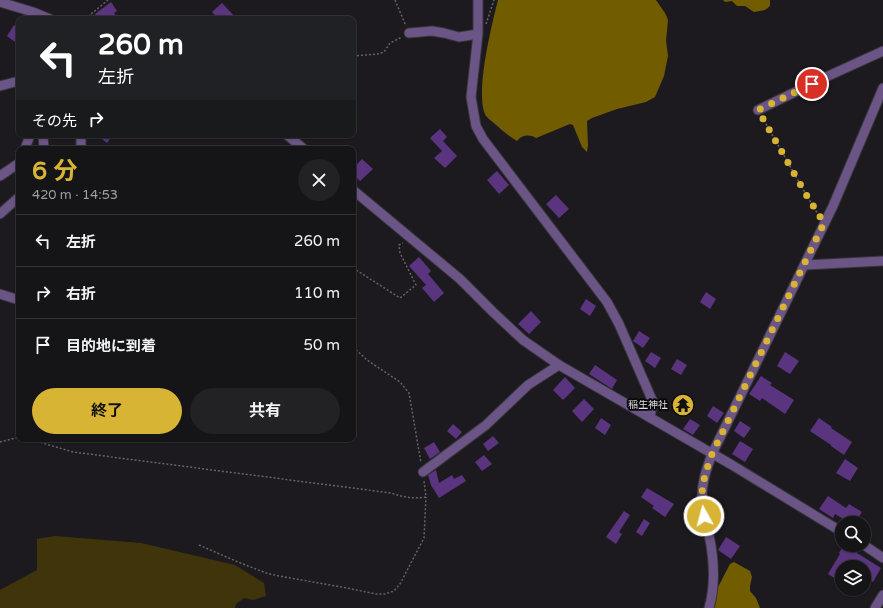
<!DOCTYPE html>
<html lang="ja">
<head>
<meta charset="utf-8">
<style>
  body { margin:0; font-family:"Varela Round","Noto Sans JP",sans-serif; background:#222124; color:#f1f3f6; height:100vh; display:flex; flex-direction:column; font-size:15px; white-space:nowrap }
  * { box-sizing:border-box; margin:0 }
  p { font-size:13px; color:#9d9ea1 }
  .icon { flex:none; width:22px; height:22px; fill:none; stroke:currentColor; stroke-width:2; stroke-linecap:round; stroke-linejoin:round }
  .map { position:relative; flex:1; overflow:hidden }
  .sheet { position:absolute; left:16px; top:146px; width:340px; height:296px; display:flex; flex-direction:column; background:#151417; border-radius:8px; box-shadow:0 1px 3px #0004,0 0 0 1px #343336 }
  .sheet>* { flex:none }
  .guide { position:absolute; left:16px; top:16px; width:340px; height:122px; border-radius:8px; box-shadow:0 1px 3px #0004,0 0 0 1px #343336; background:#202124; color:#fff; overflow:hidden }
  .fabs { position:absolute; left:835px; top:516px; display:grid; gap:8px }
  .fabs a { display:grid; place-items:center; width:36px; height:36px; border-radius:50%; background:#151417; box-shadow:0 1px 3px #0004,0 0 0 1px #343336; font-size:20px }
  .pin { position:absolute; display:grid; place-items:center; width:34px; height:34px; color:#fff; margin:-17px; border:2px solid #fff; border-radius:50%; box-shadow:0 1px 4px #0007 }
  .me { position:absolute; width:44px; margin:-22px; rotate:353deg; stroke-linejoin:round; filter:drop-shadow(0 0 3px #0008) }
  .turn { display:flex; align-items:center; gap:14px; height:84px; padding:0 16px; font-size:18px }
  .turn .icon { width:52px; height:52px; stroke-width:2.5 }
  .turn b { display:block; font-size:28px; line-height:34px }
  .then { display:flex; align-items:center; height:38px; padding:0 16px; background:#0003; gap:8px; font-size:15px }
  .round { display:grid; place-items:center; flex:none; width:42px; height:42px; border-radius:21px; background:#222124 }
  .headline { display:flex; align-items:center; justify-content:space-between; height:68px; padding:0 16px }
  h1 { font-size:24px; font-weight:700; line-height:30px; color:#d8b434 }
  .action { display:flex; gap:8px; margin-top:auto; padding:8px 16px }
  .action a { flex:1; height:46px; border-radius:24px; background:#d8b434; color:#111; font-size:16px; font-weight:700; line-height:46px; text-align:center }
  .action a+a { background:#222124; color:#f1f3f6 }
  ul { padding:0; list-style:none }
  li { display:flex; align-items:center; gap:12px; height:52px; padding:0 16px; border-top:1px solid #343336 }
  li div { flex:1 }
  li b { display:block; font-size:15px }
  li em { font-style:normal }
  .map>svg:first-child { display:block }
</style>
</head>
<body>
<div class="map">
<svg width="883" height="608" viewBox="0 0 883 608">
  <rect width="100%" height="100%" fill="#1c1a1f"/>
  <path fill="#40340a" d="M 55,536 L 141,543 L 235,565 L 264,583 L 266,596 L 253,600 L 244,598 L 236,604 L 235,608 L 0,608 L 0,590 L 37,570 L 37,539 Z"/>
  <path fill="#725c00" d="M 498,0 L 656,0 L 665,13 L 668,20 L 666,41 L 668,56 L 664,76 L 655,97 L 646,102 L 617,109 L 592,118 L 587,121 L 588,145 L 587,152 L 582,147 L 573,125 L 570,124 L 536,138 C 529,134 522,135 517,141 C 508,136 502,130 495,124 C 492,121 488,119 486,116 C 474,95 492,24 498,0 Z
    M 723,0 L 770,0 L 770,6 L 765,10 L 754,12 L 745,6 L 737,6 L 732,1 L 725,2 Z
    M 734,562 L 750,571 L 752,577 L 750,586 L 750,591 L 756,598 L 760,608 L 712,608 L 717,589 L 730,564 Z"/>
  <path fill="#5a347f" d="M 111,2 L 117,11 L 114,13 L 119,19 L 98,19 L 95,14 Z
    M 222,3 L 237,19 L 219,19 L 212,12 Z
    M 14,25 L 19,28 L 19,45 L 7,36 Z
    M 440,129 L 447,137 L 443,141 L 457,156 L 445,168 L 434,158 L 442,151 L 430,138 Z
    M 97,135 L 113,135 L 107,143 Z
    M 362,159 L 373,169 L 360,181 L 353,174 L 353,168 Z
    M 497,171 L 509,185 L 499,194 L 487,180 Z
    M 556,195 L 569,209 L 559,218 L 546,204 Z
    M 419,257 L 431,271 L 428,274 L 444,293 L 434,302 L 422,288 L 426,285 L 409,266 Z
    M 706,292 L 716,299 L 710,309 L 700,302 Z
    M 586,299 L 596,306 L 590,316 L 580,309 Z
    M 531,311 L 541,322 L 529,334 L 518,324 Z
    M 639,331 L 650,338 L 643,348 L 633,341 Z
    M 651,352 L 661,358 L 655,368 L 645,361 Z
    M 785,352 L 799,361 L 790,374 L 777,366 Z
    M 677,359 L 687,365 L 681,375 L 671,369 Z
    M 595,365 L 617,380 L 612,389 L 589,374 Z
    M 761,376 L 772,383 L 770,385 L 794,400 L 785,414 L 762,398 L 760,401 L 749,394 Z
    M 565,377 L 575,388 L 563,400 L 553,390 Z
    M 584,399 L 594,409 L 582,422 L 572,411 Z
    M 713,406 L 724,413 L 717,423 L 707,416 Z
    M 601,418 L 611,425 L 605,435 L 595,428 Z
    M 819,418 L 832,427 L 831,428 L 852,442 L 844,455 L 831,446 L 831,445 L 810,431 Z
    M 690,419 L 700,425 L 693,435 L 683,429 Z
    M 740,421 L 751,428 L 744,438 L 734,431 Z
    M 453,424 L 462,432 L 456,439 L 447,431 Z
    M 493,436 L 499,443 L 488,451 L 483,444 Z
    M 740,441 L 753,449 L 745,462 L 732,454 Z
    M 434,442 L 440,452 L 430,459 L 424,448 Z
    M 484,455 L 492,464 L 482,471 L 475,462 Z
    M 845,459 L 858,468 L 850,481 L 836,473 Z
    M 436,470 L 439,483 L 452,475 L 454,479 L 462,475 L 466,481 L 439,498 L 431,485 L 428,475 Z
    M 647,488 L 674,504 L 665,517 L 652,508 L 654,506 L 641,497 Z
    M 828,496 L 846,508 L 849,504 L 862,512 L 855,523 L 850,523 L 835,514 L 833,518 L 819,509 Z
    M 624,511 L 630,515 L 619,532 L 622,534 L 616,544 L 606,537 Z
    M 644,519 L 650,523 L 642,536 L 636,532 Z
    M 726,537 L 740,546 L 731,559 L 718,550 Z
    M 844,545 L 855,545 L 860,549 L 857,553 L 881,568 L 873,582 L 864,576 L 864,567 L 842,567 L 842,583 L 828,574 L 840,554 L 839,553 Z"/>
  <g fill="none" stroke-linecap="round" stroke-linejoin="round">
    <g stroke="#37353a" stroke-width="11">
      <path id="minor" d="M 478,0 L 478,34 L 471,97 L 476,126 L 483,139 L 607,302 L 619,324 L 653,402 L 650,417
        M 0,2 L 33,12 L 50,19
        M 409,33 L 432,31 L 444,33 L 459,37 L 478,34
        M 0,86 L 19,81
        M 758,110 L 826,77 L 883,51
        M 43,135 L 44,149
        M 287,135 L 304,149
        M 81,148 L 81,135
        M 25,149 L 30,135
        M 0,176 L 19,163
        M 353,190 L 460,279 L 493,312 L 523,340 L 559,365 L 732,465 L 842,532
        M 0,214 L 19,197
        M 805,265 L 883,261
        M 0,294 L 19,300
        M 423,472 L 486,425 L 528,385 L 559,365
        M 864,545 L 883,558
        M 709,608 C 716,584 714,559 709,535 C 706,525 702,513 702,502 C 701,485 706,470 712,454 L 833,206 L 883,88
        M 875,608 L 883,595"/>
    </g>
    <path stroke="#656368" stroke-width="1.5" stroke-dasharray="2 2" stroke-linecap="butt" d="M 395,0 L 406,26
      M 85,19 L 108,0
      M 486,24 L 494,0
      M 353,56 L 378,54 L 384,52 L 390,43 L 402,37
      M 762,117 L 807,196 L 819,216
      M 353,268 L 400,298 L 416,285 L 400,253 L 399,245 L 403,243
      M 353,347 L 367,360 L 400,382 L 409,393 L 421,463
      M 29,439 L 73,452 L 391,493 C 403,497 413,499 426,497 L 424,481
      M 0,442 L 19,437
      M 199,545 L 238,562 L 266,573 L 279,576 L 347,588 L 376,594 L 385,594 L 394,591 L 400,584 L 424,538 L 426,497"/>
    <use href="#minor" stroke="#6b5486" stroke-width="9"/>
  </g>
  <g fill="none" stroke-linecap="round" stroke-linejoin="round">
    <path stroke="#d8b434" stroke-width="7" stroke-dasharray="0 12.6" d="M 704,516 C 699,491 704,477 712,454 L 824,223 L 807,196 L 758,110 L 812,84"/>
  </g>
  <defs>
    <g id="temple-disc" transform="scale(1.15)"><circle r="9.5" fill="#d8b434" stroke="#070608"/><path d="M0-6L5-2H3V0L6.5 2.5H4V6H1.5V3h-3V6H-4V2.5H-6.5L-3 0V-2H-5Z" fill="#111"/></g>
  </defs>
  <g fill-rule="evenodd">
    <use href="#temple-disc" x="683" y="405"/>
  </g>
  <g text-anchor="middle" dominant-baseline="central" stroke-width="3.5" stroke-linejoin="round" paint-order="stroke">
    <g font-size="10" fill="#dcdbde" stroke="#070608" text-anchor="end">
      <text x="668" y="405">稲生神社</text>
    </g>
  </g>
</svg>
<div class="fabs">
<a><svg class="icon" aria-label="search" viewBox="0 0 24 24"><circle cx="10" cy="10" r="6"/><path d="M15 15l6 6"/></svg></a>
<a><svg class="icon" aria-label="layers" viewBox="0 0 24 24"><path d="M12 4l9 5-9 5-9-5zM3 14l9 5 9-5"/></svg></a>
</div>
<div class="pin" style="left:812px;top:84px;background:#d93025"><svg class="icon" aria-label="arrive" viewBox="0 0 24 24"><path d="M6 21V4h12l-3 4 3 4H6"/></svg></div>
<svg class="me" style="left:704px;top:516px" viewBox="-20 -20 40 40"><circle r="17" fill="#d8b434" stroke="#fff" stroke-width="3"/><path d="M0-11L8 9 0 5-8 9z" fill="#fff"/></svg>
<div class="guide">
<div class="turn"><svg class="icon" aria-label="left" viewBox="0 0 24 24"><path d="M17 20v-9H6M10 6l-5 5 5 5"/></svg><div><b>260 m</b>左折</div></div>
<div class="then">その先<svg class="icon" aria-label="right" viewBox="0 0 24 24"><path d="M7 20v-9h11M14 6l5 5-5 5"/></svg></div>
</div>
<section class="sheet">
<div class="headline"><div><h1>6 分</h1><p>420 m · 14:53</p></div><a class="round"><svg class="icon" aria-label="close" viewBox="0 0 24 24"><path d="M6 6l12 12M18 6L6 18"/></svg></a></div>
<ul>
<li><svg class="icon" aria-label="left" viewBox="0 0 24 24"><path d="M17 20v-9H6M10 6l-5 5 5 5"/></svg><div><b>左折</b></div><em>260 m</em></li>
<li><svg class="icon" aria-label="right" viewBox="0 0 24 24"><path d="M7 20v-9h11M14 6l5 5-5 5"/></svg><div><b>右折</b></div><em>110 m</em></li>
<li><svg class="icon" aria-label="arrive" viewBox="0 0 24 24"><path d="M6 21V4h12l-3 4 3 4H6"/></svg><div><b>目的地に到着</b></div><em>50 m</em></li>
</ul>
<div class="action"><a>終了</a><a>共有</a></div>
</section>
</div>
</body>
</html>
